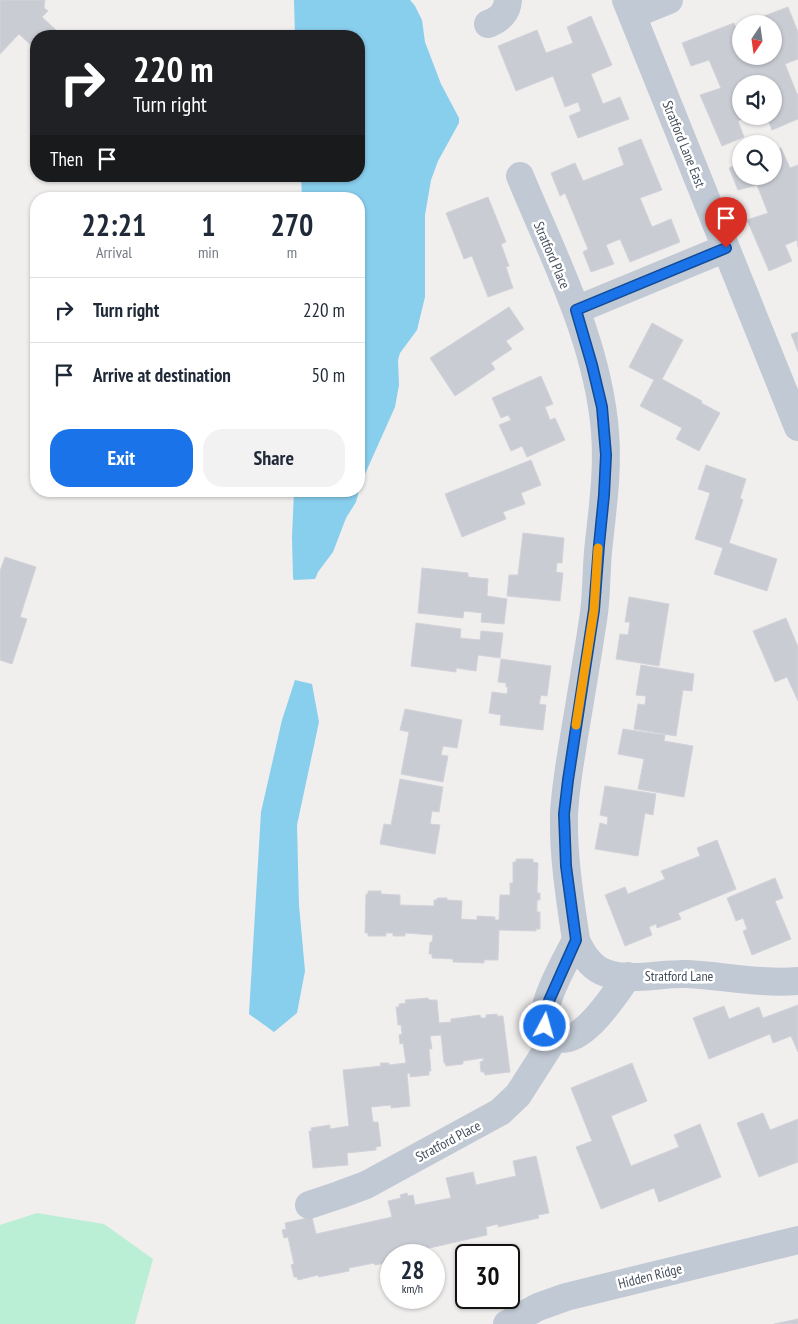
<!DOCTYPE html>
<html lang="en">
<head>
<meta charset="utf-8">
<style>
  body { margin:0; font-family:"PT Sans Narrow",sans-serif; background:#f2f2f3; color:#1f2937; height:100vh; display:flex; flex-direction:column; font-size:19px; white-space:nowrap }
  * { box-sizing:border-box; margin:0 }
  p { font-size:16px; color:#747a83 }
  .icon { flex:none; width:28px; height:28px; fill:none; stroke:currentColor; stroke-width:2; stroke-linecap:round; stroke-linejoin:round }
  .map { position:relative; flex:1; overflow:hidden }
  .sheet { position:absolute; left:30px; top:192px; width:335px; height:305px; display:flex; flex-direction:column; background:#fff; border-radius:20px; box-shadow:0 1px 4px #0004 }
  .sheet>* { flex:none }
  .top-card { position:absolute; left:30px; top:30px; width:335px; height:152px; border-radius:20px; box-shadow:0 1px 4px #0004; background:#202124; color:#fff; overflow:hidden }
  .needle { width:32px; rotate:193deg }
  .controls { position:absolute; left:732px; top:15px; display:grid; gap:10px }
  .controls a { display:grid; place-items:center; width:50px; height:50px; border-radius:50%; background:#fff; box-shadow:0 1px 4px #0004; font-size:25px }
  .speed { position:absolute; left:380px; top:1244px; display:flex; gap:10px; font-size:25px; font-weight:700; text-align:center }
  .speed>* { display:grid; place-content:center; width:65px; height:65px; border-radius:50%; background:#fff; box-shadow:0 1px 4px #0004; line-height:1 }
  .speed small { font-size:12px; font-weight:400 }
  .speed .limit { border:2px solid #111; border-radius:8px; background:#fff; color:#111 }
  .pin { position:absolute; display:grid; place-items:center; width:42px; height:42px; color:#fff; margin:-51px -21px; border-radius:50% 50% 50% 0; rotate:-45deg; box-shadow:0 0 5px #0007 }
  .pin .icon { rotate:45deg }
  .me { position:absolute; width:55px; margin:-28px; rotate:6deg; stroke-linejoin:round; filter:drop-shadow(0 0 4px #0008) }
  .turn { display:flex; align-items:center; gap:18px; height:105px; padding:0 20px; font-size:22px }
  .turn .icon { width:65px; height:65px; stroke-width:2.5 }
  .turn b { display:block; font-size:35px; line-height:42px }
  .then { display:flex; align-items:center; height:48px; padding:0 20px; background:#0003; gap:10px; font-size:19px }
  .eta { display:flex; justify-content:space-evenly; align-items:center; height:85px; text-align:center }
  .eta b { font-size:30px; font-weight:600; line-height:35px }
  .primary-button { display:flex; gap:10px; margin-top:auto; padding:10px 20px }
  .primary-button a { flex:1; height:58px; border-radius:20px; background:#1a73e8; color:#fff; font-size:20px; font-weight:600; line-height:58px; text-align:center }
  .primary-button a+a { background:#f2f2f3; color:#1f2937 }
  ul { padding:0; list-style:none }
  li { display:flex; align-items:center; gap:15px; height:65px; padding:0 20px; border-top:1px solid #e0e1e3 }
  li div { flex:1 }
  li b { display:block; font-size:19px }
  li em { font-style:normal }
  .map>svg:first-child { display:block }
</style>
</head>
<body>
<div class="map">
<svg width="798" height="1324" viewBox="0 0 798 1324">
  <rect width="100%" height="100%" fill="#f1eeee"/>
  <path fill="#bbefd5" d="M 37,1213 L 104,1224 L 153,1259 L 135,1324 L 0,1324 L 0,1225 Z"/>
  <path fill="#88ceed" d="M 294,0 L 410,0 L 415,6 L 422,20 L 425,42 L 441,84 L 459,118 L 459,123 L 438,161 L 431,180 L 425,215 L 425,297 L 417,330 L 400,353 L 398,360 L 399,385 L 395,407 L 361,483 L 356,502 L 346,518 L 333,552 L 318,572 L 315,579 L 294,580 L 293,578 L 292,537 L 294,491 L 359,491 L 359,199 L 302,199 L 301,176 L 359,176 L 359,36 L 295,36 Z
    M 295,680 L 312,684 L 319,722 L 297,825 L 299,905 L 305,971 L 297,1013 L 274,1032 L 249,1014 L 261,812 L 282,720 Z"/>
  <path fill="#caccd4" stroke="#d2d3da" d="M 0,0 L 45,0 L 44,8 L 48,11 L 42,17 L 57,31 L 52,36 L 36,36 L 36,50 L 19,34 L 0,54 Z
    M 788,7 L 798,32 L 798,59 L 785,64 L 797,94 L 798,94 L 798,119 L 772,130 L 767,117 L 751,123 L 750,116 L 774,116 L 774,84 L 741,84 L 741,116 L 748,116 L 738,121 L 744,137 L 722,146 L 700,95 L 721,88 L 709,60 L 691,66 L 682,43 L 734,23 L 741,40 L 741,56 L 774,56 L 774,24 L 766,24 L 764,16 Z
    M 591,16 L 612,65 L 591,74 L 603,104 L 620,97 L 629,119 L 578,138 L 569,116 L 581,111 L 578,102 L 565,107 L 553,76 L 516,91 L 498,46 L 537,30 L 546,53 L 573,43 L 567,27 Z
    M 641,139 L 662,190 L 640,198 L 652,227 L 671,219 L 680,242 L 630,262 L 620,239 L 606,245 L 614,264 L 591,272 L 583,252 L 588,249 L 565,193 L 560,196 L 551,173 L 575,163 L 583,181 L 624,165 L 618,148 Z
    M 781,148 L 790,168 L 798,165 L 798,247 L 797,240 L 785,245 L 792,261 L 769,271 L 747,220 L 768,213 L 757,185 L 738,190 L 729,168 L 741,163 L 741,176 L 774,176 L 774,150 Z
    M 488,197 L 506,242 L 501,244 L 509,266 L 506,267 L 513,288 L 488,297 L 472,256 L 464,259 L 446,213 Z
    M 509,307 L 524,329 L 506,341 L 512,349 L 491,363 L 495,369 L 455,396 L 430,358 Z
    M 652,323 L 683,340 L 662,379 L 702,401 L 701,403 L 720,413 L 699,451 L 676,439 L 682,428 L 640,406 L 654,380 L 629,367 Z
    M 798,332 L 798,352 L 791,334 Z
    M 541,376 L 553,404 L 545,407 L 550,420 L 555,418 L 565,440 L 527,457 L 522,446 L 511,451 L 499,425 L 511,420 L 508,415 L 501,418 L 492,398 Z
    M 531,460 L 541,485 L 521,493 L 525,504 L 503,512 L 506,519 L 462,537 L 445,494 Z
    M 706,465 L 746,479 L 740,498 L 743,500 L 729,543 L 777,559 L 767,591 L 714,574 L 723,548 L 695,539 L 710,493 L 698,489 Z
    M 523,533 L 564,538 L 562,563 L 557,563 L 556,572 L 563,573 L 560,601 L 507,596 L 509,575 L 518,575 Z
    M 5,557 L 36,567 L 20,617 L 27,619 L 12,664 L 0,660 L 0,571 Z
    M 422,568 L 468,573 L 468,577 L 488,579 L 487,596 L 507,599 L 504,624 L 481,622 L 482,613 L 464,611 L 463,618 L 418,613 Z
    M 629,597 L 669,604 L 659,666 L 616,659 L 620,634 L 628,635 L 630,622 L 625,622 Z
    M 786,618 L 798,647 L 798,701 L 787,677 L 775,682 L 753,631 Z
    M 416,623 L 461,629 L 460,638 L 480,640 L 481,631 L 503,633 L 500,658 L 478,655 L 476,671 L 456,668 L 456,672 L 411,666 Z
    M 501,659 L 551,666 L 547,696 L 541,695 L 539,704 L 546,705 L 543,730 L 500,725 L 501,715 L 489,713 L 492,692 L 507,694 L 508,687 L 506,687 L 506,683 L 498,682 Z
    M 641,665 L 694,674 L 692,691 L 683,690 L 676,736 L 634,729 L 638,704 L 645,705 L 646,696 L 636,695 Z
    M 405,709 L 462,720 L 457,748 L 443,746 L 441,755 L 448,756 L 443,782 L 401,774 L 409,732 L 400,730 Z
    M 623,729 L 665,735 L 664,741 L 693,746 L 684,797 L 638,789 L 644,759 L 618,754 Z
    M 400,779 L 443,787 L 439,812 L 432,811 L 430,824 L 440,825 L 435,854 L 380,844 L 384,824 L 391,825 Z
    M 605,786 L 656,794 L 653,815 L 645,813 L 638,856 L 595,849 L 600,823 L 607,825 L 608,817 L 600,815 Z
    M 717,840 L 736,889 L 678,913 L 681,919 L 657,928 L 656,924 L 649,927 L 652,935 L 625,946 L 605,895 L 625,887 L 628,894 L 665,879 L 661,871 L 700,856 L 697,848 Z
    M 516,859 L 533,859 L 533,862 L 538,863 L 537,893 L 540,893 L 540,900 L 537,900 L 537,912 L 540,912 L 540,929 L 536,929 L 536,931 L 499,930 L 498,960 L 484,960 L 484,963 L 453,962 L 453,959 L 432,958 L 432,954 L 429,954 L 430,942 L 432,942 L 433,935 L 405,933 L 405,936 L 393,936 L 393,933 L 386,933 L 386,936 L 368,936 L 368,933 L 365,933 L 366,894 L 368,894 L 368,891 L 381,891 L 381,894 L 400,895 L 400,905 L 434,906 L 434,900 L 437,900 L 437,898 L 447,898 L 447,900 L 462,901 L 461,919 L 477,920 L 477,916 L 495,917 L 495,920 L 499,920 L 500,895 L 510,895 L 510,883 L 513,883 L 513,862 L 516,862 Z
    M 775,878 L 783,898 L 775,901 L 791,939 L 752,955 L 743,931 L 747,929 L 743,918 L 736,921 L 727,898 Z
    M 428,998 L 429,1000 L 437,1000 L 439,1023 L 451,1022 L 451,1019 L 480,1015 L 481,1018 L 486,1018 L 486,1015 L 497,1014 L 497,1016 L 503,1016 L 510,1072 L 485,1075 L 484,1072 L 481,1072 L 480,1062 L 483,1061 L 483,1058 L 463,1061 L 463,1064 L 446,1066 L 445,1063 L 444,1063 L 441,1035 L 430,1036 L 432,1049 L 429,1049 L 431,1071 L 429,1071 L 429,1075 L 410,1077 L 410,1073 L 407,1074 L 410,1106 L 391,1108 L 391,1105 L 371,1107 L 373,1122 L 378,1122 L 381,1146 L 376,1147 L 376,1150 L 347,1153 L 348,1165 L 313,1168 L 309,1131 L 312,1131 L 311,1128 L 330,1125 L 330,1129 L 349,1126 L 343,1070 L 381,1066 L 380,1063 L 389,1063 L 389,1065 L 406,1063 L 403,1043 L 400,1044 L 399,1035 L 402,1034 L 401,1025 L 398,1025 L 396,1007 L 399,1007 L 399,1004 L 406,1003 L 405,1000 Z
    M 798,1005 L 798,1052 L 791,1036 L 773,1043 L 770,1034 L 709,1059 L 693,1018 L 724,1006 L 729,1019 L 759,1007 L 763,1018 Z
    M 632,1063 L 647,1101 L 611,1116 L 631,1166 L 679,1147 L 674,1135 L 700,1124 L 721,1177 L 659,1202 L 654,1188 L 601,1209 L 576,1147 L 592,1141 L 571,1088 Z
    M 763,1113 L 770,1130 L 798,1119 L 798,1162 L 759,1177 L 737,1123 Z
    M 536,1156 L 549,1213 L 538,1215 L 539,1218 L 498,1227 L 498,1224 L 486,1227 L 487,1235 L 425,1249 L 425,1251 L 422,1252 L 422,1255 L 391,1255 L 391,1262 L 375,1265 L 374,1263 L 349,1268 L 349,1271 L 319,1277 L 318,1275 L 298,1280 L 297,1277 L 294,1277 L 291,1265 L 294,1264 L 288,1237 L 284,1238 L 282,1230 L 286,1229 L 285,1223 L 312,1217 L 316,1234 L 392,1217 L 388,1201 L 401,1198 L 400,1195 L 407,1193 L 408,1196 L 413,1195 L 415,1205 L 451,1198 L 446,1178 L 473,1172 L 476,1185 L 516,1176 L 513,1161 Z
    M 798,1319 L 798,1324 L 774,1324 Z"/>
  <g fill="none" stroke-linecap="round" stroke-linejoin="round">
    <path stroke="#c1c9d4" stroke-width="28" d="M 626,0 L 798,427
      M 632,15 L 669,0
      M 488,24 C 500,19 507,13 508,0
      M 520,176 C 554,258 598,342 605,432 C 608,469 603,505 599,542 C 596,565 597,589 594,613 C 588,654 581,695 574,737 C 570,763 565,789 564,815 C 563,856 570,899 576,940 C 582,954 591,968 606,973 C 629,982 662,973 687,974 C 724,976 761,984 798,981
      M 576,310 L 726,248
      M 576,940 C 566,960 545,996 544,1018 C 544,1026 548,1034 555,1037 C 581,1049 615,994 628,976
      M 309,1205 L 339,1195 L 366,1185 L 500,1112 L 518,1095 L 555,1037
      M 507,1324 L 538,1307 L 566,1297 L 798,1240"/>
  </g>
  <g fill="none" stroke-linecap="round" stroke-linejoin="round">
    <g stroke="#114b97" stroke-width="12">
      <path id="route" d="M 545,1026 L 544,1017 L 548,1003 L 576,940 L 566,866 L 564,814 L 568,780 L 594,610 L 599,545 L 604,495 L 606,455 L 602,407 L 592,365 L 576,310 L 726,248"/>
    </g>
    <use href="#route" stroke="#1a73e8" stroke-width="9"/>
    <path stroke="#f59e0b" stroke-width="9" d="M 576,725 L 594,610 L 598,548"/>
  </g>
  <g text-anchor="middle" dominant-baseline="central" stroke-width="5" stroke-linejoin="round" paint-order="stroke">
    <g font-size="14" fill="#464f5c" stroke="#fff">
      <text transform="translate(684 144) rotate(68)">Stratford Lane East</text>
      <text transform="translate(552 255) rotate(67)">Stratford Place</text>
      <text x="679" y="976">Stratford Lane</text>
      <text transform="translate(448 1141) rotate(-28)">Stratford Place</text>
      <text transform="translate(650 1276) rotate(-14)">Hidden Ridge</text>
    </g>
  </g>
</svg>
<div class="controls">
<a><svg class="needle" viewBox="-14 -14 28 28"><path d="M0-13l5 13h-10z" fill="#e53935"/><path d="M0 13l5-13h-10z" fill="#747a83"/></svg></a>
<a><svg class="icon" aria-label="sound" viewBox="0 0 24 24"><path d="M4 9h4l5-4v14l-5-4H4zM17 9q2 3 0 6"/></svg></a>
<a><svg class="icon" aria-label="search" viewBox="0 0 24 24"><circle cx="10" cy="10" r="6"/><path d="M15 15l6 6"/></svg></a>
</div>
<div class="speed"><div>28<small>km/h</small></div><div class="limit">30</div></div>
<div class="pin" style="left:726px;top:248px;background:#d93025"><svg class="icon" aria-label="arrive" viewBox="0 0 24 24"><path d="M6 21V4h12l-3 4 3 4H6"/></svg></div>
<svg class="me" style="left:545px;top:1026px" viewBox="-20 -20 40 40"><circle r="17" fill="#1a73e8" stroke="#fff" stroke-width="3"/><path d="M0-11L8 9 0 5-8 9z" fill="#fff"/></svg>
<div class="top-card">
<div class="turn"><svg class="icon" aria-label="right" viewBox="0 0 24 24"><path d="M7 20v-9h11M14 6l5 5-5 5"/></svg><div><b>220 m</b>Turn right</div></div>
<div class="then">Then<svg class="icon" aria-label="arrive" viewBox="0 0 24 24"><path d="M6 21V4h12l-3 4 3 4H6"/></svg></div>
</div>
<section class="sheet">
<div class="eta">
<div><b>22:21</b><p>Arrival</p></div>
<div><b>1</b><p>min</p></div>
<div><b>270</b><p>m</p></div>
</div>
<ul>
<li><svg class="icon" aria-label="right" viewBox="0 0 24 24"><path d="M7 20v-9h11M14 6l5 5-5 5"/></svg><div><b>Turn right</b></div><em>220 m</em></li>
<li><svg class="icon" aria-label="arrive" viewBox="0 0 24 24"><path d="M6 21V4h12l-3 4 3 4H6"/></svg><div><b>Arrive at destination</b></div><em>50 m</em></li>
</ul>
<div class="primary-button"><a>Exit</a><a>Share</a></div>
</section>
</div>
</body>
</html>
